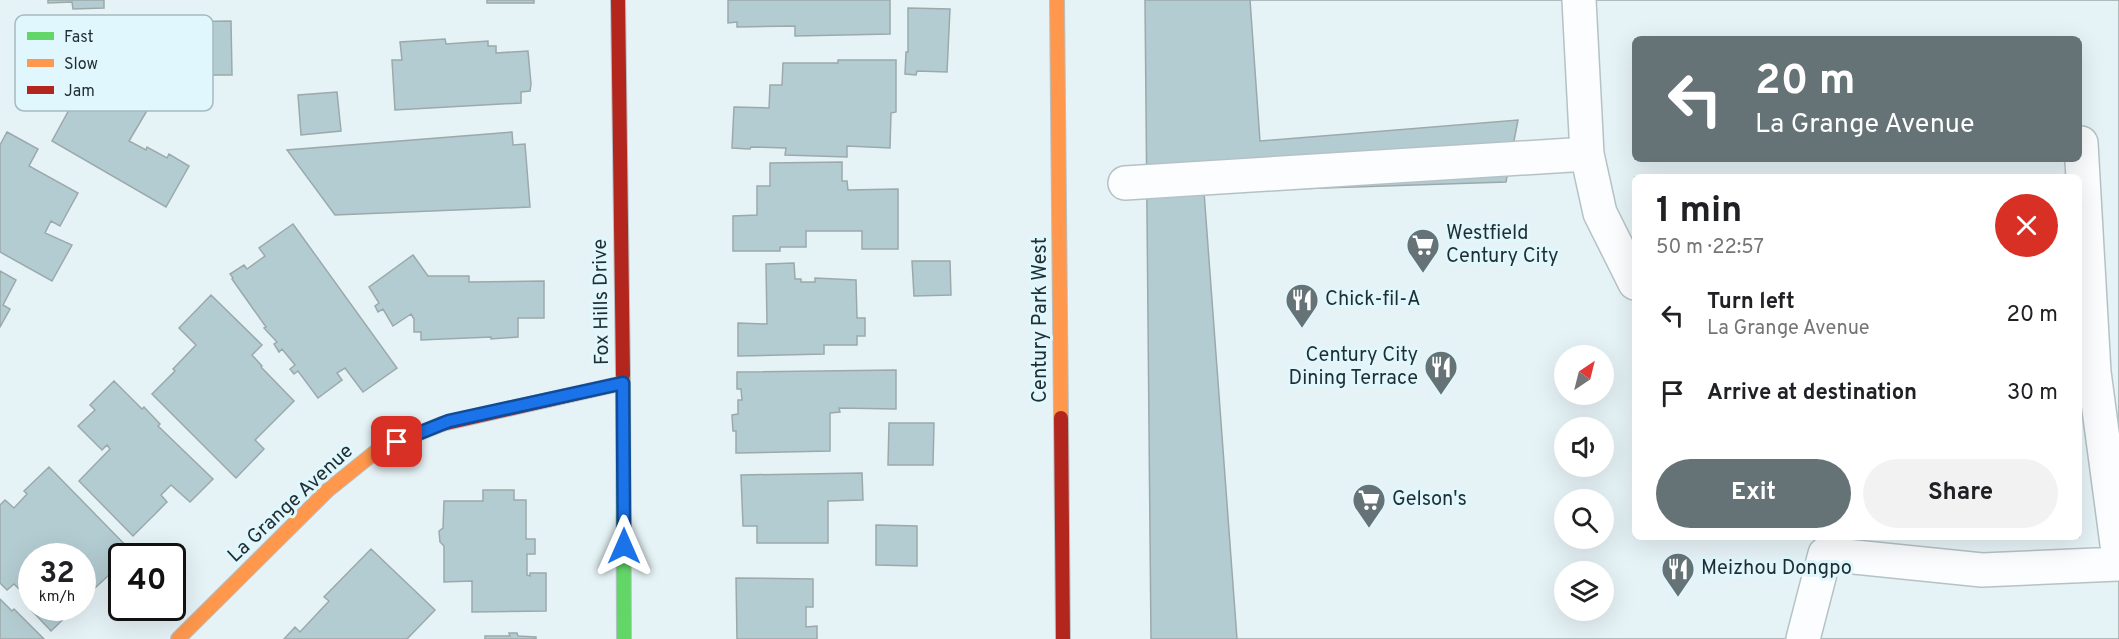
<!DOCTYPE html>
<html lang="en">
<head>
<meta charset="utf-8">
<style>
  body { margin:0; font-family:Overpass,sans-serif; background:#f2f2f2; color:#202124; height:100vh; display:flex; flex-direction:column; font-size:22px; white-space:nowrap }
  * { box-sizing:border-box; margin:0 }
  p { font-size:20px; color:#757577 }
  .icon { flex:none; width:33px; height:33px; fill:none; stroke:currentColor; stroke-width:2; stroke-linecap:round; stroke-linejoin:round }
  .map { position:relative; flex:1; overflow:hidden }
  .side { position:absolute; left:1632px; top:174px; width:450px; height:366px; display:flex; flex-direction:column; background:#fff; border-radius:9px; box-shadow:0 6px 24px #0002 }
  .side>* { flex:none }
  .top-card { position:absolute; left:1632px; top:36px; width:450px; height:126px; border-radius:9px; box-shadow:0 6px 24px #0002; background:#657377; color:#fff; overflow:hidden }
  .needle { width:39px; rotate:35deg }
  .fabs { position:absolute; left:1554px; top:345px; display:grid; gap:12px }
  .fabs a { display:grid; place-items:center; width:60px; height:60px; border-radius:50%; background:#fff; box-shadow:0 6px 24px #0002; font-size:30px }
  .speed { position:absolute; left:18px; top:543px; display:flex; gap:12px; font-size:30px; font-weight:700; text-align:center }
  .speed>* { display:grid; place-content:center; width:78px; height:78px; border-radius:50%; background:#fff; box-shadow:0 6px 24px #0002; line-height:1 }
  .speed small { font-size:15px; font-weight:400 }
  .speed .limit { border:3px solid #111; border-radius:9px; background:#fff; color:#111 }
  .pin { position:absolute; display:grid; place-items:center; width:51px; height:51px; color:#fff; margin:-26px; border-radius:12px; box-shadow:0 3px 9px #0006 }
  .me { position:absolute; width:66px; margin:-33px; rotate:0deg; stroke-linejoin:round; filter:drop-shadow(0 0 4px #0008) }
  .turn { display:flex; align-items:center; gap:21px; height:126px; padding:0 24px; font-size:27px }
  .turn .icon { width:78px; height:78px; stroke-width:2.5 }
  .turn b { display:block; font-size:42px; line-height:51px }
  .round { display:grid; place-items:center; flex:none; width:63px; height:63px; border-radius:32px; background:#f2f2f2 }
  .headline { display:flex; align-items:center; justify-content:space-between; height:102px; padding:0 24px }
  h1 { font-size:36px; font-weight:700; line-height:45px }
  .button { display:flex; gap:12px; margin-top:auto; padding:12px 24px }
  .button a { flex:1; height:69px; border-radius:36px; background:#657377; color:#fff; font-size:24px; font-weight:700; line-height:69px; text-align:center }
  .button a+a { background:#f2f2f2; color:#202124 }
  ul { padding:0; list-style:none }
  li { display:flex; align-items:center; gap:18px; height:78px; padding:0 24px }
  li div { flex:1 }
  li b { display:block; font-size:22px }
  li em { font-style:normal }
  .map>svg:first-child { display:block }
</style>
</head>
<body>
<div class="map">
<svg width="2119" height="639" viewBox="0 0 2119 639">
  <rect width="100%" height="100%" fill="#e6f3f6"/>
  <path fill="#b3ccd2" stroke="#9ca9ab" stroke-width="1.5" fill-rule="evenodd" d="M 48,0 L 104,0 L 104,8 L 73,9 L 72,2 L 48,3 Z
    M 487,0 L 534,0 L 534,3 L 487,3 Z
    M 728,0 L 890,0 L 890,34 L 795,36 L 795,26 L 737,27 L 737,22 L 728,23 Z
    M 1145,0 L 2119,0 L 2119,639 L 1151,639 ZM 1635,39 L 2079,39 L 2079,159 L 1635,159 ZM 1635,177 L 2079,177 L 2079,537 L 1635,537 ZM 1564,356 L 1604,356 L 1604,394 L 1564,394 ZM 1564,428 L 1604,428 L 1604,466 L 1564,466 ZM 1564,500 L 1604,500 L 1604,538 L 1564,538 ZM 1564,572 L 1604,572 L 1604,610 L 1564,610 Z
    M 1250,0 L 2119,0 L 2119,639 L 1237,639 L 1204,192 L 1506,182 L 1518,120 L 1260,141 ZM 1635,39 L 2079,39 L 2079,159 L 1635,159 ZM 1635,177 L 2079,177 L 2079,537 L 1635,537 ZM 1564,356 L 1604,356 L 1604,394 L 1564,394 ZM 1564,428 L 1604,428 L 1604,466 L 1564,466 ZM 1564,500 L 1604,500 L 1604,538 L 1564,538 ZM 1564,572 L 1604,572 L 1604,610 L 1564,610 Z
    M 908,8 L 950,9 L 947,72 L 917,71 L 916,75 L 905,74 L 906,52 L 908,52 Z
    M 231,21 L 232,75 L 210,75 L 210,69 L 167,70 L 167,22 Z
    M 54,37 L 89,57 L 87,59 L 114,74 L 112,78 L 135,91 L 137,87 L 155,97 L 129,141 L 146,150 L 147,147 L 167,158 L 169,154 L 189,166 L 166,207 L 52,141 L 70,108 L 64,105 L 68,97 L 32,77 Z
    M 445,39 L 446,44 L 488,41 L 488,46 L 496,46 L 496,53 L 528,51 L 531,84 L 530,91 L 521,92 L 521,103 L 395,110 L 392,60 L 402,60 L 400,42 Z
    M 838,60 L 896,60 L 896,112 L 891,113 L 890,148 L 847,146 L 847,157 L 785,155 L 786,148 L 751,147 L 750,149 L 732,148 L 734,107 L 769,108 L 770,85 L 782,85 L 783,63 L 838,63 Z
    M 337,92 L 341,131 L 301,135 L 298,95 Z
    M 7,132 L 38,149 L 29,166 L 78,193 L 60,226 L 51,221 L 45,233 L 72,245 L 52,281 L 0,252 L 0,145 Z
    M 512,132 L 513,145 L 525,144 L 530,207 L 335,215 L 287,150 Z
    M 842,162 L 842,181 L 847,181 L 848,190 L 898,189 L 898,249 L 862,249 L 862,231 L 806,231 L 806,247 L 780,247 L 780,251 L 733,251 L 733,216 L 757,215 L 757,186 L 770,186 L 770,163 Z
    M 293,224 L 397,368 L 363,392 L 345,368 L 337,373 L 342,380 L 318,398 L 298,371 L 294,374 L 290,369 L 295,365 L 282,349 L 279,352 L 274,344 L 277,342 L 264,328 L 266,327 L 232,279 L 233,278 L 230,274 L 244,265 L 247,269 L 265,256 L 259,248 Z
    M 413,255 L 428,276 L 469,276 L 469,282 L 544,281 L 544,318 L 518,318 L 518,337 L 491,339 L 491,337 L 421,340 L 421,332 L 414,332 L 414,319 L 411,314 L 393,326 L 383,309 L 378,312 L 375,306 L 379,303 L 369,287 Z
    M 912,261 L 950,261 L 951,295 L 914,296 Z
    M 794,263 L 795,279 L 801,279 L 801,282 L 815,282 L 815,278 L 856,280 L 857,318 L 865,318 L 865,336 L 857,336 L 857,345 L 824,345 L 824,354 L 738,356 L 738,323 L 767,324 L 766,264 Z
    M 0,271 L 16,280 L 3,305 L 10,309 L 0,327 Z
    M 211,295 L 262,345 L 252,355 L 262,366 L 261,367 L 294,401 L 255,440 L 264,449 L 236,478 L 152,394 L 175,371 L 173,369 L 196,345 L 179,328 Z
    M 896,370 L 896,409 L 839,408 L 840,412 L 830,413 L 830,451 L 736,453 L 736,431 L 733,431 L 732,415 L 738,414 L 738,400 L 742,400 L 741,389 L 737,389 L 737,372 Z
    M 114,381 L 142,409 L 144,407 L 160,424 L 158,426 L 213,479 L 190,502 L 171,485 L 161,495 L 167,502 L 133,536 L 79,481 L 110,449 L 107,445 L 102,450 L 78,426 L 95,410 L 90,405 Z
    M 889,423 L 934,423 L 933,465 L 888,465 Z
    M 49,467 L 136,556 L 122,556 L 122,587 L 109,575 L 82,600 L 82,556 L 32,556 L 32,602 L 14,584 L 7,590 L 0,583 L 0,505 L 5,500 L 14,508 L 27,494 L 24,491 Z
    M 862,473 L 863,500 L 828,501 L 828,543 L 757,543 L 757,526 L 743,526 L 741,475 Z
    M 483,490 L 514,490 L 514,500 L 526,500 L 526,539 L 535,539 L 535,554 L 527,554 L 527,575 L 530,576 L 530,573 L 546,573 L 546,611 L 472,612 L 472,581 L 444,582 L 444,546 L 440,542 L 439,531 L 443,528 L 444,501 L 483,501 Z
    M 876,525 L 917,526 L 917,566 L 876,565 Z
    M 371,549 L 435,610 L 407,639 L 284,639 L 295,627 L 300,632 L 329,601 L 324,597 Z
    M 736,578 L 813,579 L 813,607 L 806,607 L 806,627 L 817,626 L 817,639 L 737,639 Z
    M 0,599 L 12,611 L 14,609 L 44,639 L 0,639 Z
    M 34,608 L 75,608 L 51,631 L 31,610 Z
    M 509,633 L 517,633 L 518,636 L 536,637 L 536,639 L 485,639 L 485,636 L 510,636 Z"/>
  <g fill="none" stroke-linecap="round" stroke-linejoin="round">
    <g stroke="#b5c2c5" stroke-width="36">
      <path id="street" d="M 1579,0 L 1587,154 L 1600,213 L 1635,283
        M 2081,143 L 2094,372 L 2119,559
        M 1125,183 L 1587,154
        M 1803,639 L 1825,554 L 1982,570 L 2119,564"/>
    </g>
    <g stroke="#b5c2c5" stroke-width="16">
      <path id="fast" d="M 623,375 L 624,639"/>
    </g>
    <g stroke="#b5c2c5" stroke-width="16">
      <path id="slow" d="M 1057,0 L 1061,418
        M 178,639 L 328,490 L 379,449 L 442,424"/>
    </g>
    <g stroke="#b5c2c5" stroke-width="16">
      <path id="jam" d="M 618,0 L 623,375
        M 1061,418 L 1063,639
        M 442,424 L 623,383"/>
    </g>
    <use href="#street" stroke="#fbfdfe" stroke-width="33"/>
    <use href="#fast" stroke="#63d668" stroke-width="14"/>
    <use href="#slow" stroke="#ff974d" stroke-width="14"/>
    <use href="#jam" stroke="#b3261e" stroke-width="14"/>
  </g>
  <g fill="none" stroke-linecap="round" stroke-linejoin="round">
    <g stroke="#114b97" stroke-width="15">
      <path id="route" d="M 397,442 L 449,421 L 623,383 L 624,546"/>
    </g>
    <use href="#route" stroke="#1a73e8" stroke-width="10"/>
  </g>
  <defs>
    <g id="supermarket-pin" transform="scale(1.725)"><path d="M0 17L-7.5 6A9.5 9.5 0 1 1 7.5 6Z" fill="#657377" stroke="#dff7fd"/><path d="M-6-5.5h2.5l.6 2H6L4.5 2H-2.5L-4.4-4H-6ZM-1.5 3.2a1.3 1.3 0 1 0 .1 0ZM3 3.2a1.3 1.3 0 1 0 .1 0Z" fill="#fff"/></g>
    <g id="restaurant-pin" transform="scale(1.725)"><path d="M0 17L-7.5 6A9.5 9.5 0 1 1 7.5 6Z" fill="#657377" stroke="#dff7fd"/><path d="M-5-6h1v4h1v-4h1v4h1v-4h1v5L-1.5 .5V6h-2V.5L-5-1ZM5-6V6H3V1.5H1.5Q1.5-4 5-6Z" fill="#fff"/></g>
  </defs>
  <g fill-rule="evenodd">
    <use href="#supermarket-pin" x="1423" y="245"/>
    <use href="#restaurant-pin" x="1302" y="300"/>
    <use href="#restaurant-pin" x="1441" y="367"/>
    <use href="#supermarket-pin" x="1369" y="500"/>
    <use href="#restaurant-pin" x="1678" y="569"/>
  </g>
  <g text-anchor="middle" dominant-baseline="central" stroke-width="6" stroke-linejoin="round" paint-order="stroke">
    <g font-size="20" fill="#1f2e32" stroke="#dff7fd" text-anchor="start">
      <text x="1446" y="234">Westfield<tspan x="1446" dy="23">Century City</tspan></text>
      <text x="1325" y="300">Chick-fil-A</text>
      <text x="1418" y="356" text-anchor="end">Century City<tspan x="1418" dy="23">Dining Terrace</tspan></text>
      <text x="1392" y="500">Gelson's</text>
      <text x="1701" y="569">Meizhou Dongpo</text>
    </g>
    <g font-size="20" fill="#1f2e32" stroke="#dff7fd">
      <text transform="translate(602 302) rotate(-91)">Fox Hills Drive</text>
      <text transform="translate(1041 320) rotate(-90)">Century Park West</text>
      <text transform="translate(291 504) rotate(-43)">La Grange Avenue</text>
    </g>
  </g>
  <rect x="15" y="15" width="198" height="96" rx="9" fill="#dff7fd" stroke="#a5bbc0" stroke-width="1.5"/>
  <rect x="27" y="32" width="27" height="8" fill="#63d668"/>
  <rect x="27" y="59" width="27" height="8" fill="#ff974d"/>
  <rect x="27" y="86" width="27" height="8" fill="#b3261e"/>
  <g font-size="16" fill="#1f2e32">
    <text x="64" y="42">Fast</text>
    <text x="64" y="69">Slow</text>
    <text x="64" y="96">Jam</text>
  </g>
</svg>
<div class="fabs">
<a><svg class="needle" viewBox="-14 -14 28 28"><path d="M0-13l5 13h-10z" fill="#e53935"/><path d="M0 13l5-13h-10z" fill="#757577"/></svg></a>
<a><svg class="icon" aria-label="sound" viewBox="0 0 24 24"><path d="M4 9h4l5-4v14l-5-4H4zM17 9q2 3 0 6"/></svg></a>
<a><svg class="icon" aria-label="search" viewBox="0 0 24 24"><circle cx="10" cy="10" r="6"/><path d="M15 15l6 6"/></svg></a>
<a><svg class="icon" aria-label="layers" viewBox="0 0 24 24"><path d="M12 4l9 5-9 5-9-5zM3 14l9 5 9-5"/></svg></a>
</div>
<div class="speed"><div>32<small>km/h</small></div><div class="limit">40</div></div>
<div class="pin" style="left:397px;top:442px;background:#d93025"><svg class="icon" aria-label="arrive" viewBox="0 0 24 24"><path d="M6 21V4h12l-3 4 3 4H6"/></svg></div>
<svg class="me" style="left:624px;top:546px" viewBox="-20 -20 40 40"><path d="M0-17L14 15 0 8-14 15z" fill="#1a73e8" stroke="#fff" stroke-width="4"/></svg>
<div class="top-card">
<div class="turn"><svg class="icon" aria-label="left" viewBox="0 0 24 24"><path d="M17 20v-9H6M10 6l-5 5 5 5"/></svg><div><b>20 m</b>La Grange Avenue</div></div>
</div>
<section class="side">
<div class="headline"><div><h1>1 min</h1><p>50 m · 22:57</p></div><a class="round" style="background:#d93025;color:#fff"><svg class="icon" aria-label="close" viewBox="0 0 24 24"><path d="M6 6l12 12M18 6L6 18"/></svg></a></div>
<ul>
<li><svg class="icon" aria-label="left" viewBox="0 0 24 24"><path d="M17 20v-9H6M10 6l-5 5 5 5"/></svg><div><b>Turn left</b><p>La Grange Avenue</p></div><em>20 m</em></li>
<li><svg class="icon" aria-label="arrive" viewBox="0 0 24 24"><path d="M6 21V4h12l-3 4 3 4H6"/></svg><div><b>Arrive at destination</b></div><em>30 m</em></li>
</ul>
<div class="button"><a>Exit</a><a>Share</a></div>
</section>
</div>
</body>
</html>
